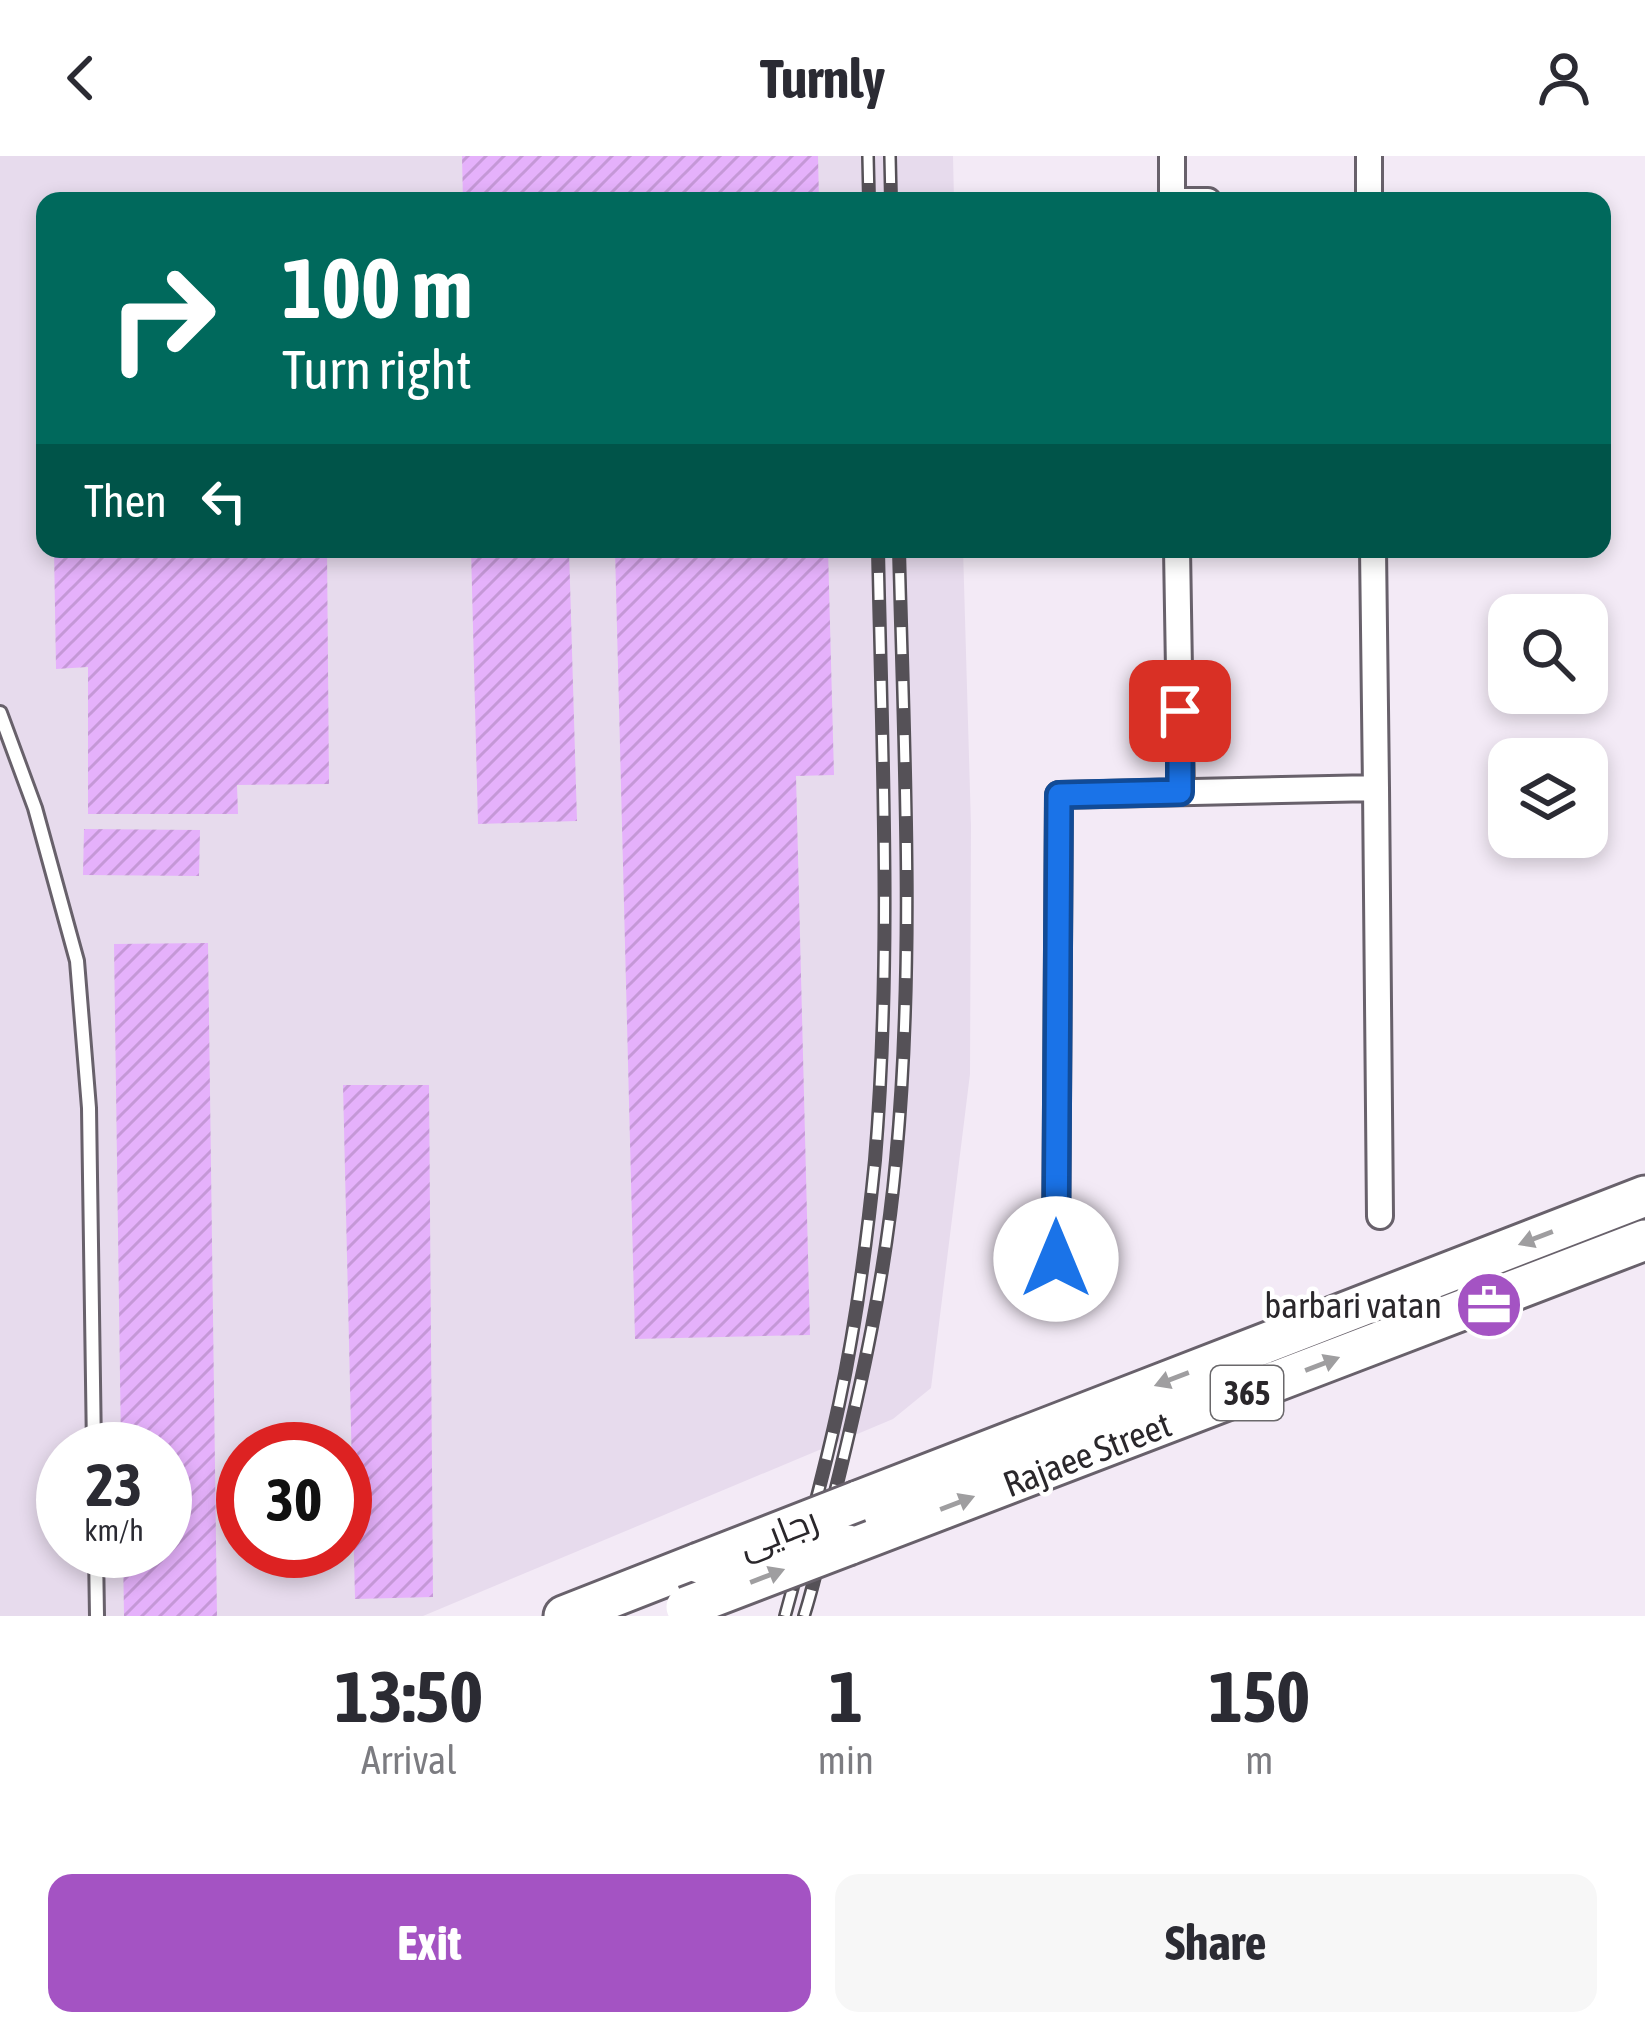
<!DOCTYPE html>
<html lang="en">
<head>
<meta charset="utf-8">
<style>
  body { margin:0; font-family:"Asap Condensed",Cairo,sans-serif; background:#f7f7f7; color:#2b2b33; height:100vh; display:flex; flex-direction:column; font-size:45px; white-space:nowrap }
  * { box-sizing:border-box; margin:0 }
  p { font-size:39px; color:#7c7c81 }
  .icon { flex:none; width:66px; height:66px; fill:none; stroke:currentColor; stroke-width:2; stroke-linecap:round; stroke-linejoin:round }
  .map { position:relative; height:1460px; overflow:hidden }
  .sheet { display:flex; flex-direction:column; background:#fff; flex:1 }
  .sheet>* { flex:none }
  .hud { position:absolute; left:36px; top:36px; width:1575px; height:366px; border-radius:24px; box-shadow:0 6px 18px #0003; background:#00695c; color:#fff; overflow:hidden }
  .controls { position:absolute; left:1488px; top:438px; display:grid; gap:24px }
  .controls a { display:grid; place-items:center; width:120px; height:120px; border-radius:24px; background:#fff; box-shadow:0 6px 18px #0003; font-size:60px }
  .speed { position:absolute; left:36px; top:1266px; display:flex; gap:24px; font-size:60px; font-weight:700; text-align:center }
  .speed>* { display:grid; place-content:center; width:156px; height:156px; border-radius:50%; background:#fff; box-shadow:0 6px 18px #0003; line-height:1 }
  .speed small { font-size:30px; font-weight:400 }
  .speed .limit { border:18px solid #d22; background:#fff; color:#111 }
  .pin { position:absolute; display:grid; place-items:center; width:102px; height:102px; color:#fff; margin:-51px; border-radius:24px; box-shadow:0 6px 18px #0006 }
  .me { position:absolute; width:132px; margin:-66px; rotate:0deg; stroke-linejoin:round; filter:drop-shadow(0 0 9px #0008) }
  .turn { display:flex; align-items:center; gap:42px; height:252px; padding:0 48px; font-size:54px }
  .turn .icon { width:156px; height:156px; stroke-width:2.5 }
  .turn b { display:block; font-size:84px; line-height:102px }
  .then { display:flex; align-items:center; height:114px; padding:0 48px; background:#0003; gap:24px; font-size:45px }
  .eta { display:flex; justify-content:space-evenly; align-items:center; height:204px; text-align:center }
  .eta b { font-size:72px; font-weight:700; line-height:84px }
  .action { display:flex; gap:24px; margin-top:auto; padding:24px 48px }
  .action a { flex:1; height:138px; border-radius:24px; background:#a453c3; color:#fff; font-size:48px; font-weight:700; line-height:138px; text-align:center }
  .action a+a { background:#f7f7f7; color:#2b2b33 }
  header { display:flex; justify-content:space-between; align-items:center; height:156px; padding:0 48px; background:#fff; font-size:54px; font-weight:700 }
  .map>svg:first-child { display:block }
</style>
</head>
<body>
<header><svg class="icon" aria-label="back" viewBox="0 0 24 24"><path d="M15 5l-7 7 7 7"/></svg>Turnly<svg class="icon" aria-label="person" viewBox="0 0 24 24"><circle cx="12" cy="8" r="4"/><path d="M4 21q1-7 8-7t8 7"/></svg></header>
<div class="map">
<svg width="1645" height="1460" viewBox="0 0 1645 1460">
  <defs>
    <pattern id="building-hatch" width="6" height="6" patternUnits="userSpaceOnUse" patternTransform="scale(3)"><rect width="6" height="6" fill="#e5b1fb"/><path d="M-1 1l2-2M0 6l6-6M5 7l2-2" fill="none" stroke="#c598d7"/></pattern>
  </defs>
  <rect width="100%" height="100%" fill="#f3eaf6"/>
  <path fill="#e7dbed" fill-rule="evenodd" d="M 0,0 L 953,0 L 954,45 L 45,45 L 45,393 L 963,393 L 971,670 L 970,918 L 931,1232 L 893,1263 L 423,1460 L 0,1460 ZM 63,1293 L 165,1293 L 165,1395 L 63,1395 ZM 243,1293 L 345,1293 L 345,1395 L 243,1395 Z"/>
  <path fill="url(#building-hatch)" d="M 462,0 L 818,0 L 819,45 L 463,45 Z
    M 54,393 L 327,393 L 329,628 L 237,629 L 238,658 L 88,658 L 88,511 L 56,513 Z
    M 471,393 L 569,393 L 577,665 L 478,668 Z
    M 615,393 L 828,393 L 834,619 L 796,620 L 810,1179 L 635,1183 Z
    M 84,673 L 200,674 L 199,720 L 83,719 Z
    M 208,787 L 217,1460 L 124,1460 L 123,1395 L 165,1395 L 165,1293 L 121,1293 L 114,788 Z
    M 343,929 L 429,929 L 433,1441 L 355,1443 Z"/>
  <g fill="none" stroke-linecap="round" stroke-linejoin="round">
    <g stroke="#68616b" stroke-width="18">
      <path id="lane" d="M 0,557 L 35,652 L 77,805 L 89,952 L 94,1293
        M 96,1395 L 97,1460"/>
    </g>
    <g stroke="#68616b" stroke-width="30">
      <path id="street" d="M 1172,0 L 1172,45
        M 1369,0 L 1369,45
        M 1172,45 L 1208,45
        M 1177,393 L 1181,636
        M 1376,632 L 1380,1060
        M 1056,1103 L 1059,639 L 1376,632 L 1373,393"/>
    </g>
    <g stroke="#68616b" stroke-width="45">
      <path id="primary" d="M 858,1345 L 1645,1040
        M 848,1389 L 1645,1084
        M 564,1460 L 699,1407"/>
    </g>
    <use href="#lane" stroke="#fff" stroke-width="12"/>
    <use href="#street" stroke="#fff" stroke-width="24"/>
    <use href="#primary" stroke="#fff" stroke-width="39"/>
    <g stroke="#555157" stroke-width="14">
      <path id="rail" d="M 868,0 L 869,45
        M 890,0 L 891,45
        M 785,1460 C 804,1390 824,1319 839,1248 C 856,1168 867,1085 875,1004 C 892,801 882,596 878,393
        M 804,1460 C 817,1419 825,1377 835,1336 C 862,1227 886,1117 896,1004 C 915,801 904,596 899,393"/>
    </g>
    <use href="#rail" stroke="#fff" stroke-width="9" stroke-dasharray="27" stroke-linecap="butt"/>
    <g stroke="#68616b" stroke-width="45" stroke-linecap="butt">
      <path id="primary-bridge" d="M 699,1407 L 858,1345
        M 686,1451 L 848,1389"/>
    </g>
    <use href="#primary-bridge" stroke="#fff" stroke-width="39"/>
  </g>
  <defs><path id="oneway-solid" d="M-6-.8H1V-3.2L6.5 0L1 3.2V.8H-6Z" transform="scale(3)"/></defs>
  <g fill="#9f9ea0">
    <use href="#oneway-solid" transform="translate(1536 1082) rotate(159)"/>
    <use href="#oneway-solid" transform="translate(1322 1208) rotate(-21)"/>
    <use href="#oneway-solid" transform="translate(1172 1223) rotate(159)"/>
    <use href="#oneway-solid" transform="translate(957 1347) rotate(-21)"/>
    <use href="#oneway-solid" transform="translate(767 1420) rotate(-21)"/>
  </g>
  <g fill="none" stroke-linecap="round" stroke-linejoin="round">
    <g stroke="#114b97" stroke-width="30">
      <path id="route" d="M 1056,1103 L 1059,639 L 1180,636 L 1180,555"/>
    </g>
    <use href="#route" stroke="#1a73e8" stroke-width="21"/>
  </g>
  <defs>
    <g id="office-disc" transform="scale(3.45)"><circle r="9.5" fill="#a453c3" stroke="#fff"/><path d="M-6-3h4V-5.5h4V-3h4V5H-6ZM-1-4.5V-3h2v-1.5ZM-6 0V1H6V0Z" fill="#fff"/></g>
  </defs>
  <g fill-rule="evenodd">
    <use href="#office-disc" x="1489" y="1149"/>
  </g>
  <g text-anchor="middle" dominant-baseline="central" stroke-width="9" stroke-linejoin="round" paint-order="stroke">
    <rect fill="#fff" stroke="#6a686b" stroke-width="3" x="1211" y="1210" width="72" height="54" rx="9"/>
    <g font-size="33" font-weight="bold" fill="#2a272b">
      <text x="1247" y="1237">365</text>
    </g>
    <g font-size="36" fill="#2a272b" stroke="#fff" text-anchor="end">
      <text x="1442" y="1149">barbari vatan</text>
    </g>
    <g font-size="36" fill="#2a272b" stroke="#fff">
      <text transform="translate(1087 1298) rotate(-21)">Rajaee Street</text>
      <text transform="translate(778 1376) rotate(-21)">رجایی</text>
    </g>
  </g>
</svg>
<div class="controls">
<a><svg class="icon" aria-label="search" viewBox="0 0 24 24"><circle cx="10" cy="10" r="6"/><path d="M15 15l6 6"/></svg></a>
<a><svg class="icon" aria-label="layers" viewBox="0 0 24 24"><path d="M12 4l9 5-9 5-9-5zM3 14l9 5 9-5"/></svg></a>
</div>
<div class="speed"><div>23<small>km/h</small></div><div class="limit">30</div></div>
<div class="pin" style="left:1180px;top:555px;background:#d93025"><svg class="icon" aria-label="arrive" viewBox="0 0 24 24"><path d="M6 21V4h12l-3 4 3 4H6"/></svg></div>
<svg class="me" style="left:1056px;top:1103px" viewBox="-20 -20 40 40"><circle r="19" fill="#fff"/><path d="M0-13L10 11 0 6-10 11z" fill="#1a73e8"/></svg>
<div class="hud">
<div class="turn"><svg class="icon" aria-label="right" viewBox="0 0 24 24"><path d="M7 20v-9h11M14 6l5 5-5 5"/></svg><div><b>100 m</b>Turn right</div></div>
<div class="then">Then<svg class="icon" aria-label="left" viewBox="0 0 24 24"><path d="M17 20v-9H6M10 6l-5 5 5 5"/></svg></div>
</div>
</div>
<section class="sheet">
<div class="eta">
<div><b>13:50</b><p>Arrival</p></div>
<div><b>1</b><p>min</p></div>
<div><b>150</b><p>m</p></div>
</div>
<div class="action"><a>Exit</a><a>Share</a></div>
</section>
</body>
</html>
